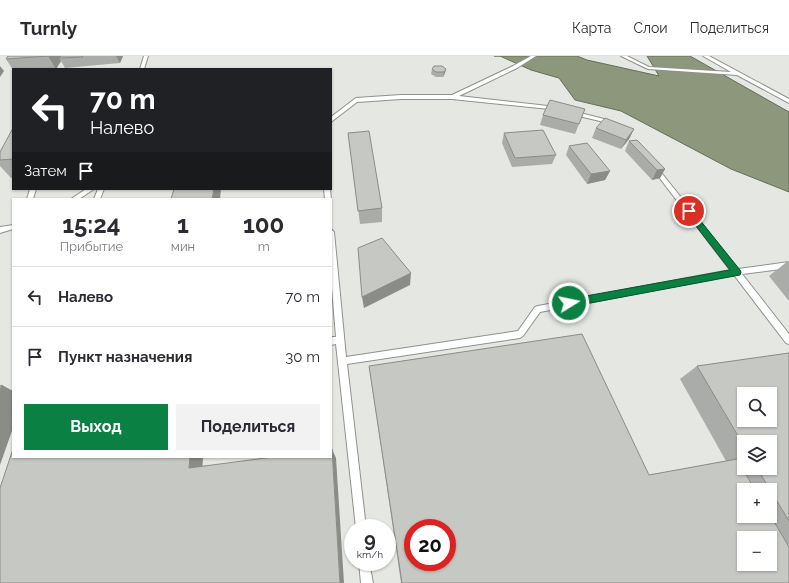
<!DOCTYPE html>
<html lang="ru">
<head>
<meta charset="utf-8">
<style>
  body { margin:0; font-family:Raleway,sans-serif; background:#f2f2f3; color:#2b2b33; height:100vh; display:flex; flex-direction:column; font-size:15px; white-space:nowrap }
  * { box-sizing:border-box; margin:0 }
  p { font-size:13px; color:#7c7c81 }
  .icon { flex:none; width:22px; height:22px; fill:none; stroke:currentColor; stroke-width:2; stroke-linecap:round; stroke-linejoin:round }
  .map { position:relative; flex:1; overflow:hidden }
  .side { position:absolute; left:12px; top:142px; width:320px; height:260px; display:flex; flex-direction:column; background:#fff; border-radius:0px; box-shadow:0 1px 3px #0004 }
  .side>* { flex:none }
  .banner { position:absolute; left:12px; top:12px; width:320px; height:122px; border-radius:0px; box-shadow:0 1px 3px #0004; background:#202124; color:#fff; overflow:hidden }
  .buttons { position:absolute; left:737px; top:331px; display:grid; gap:8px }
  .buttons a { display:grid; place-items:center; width:40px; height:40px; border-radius:0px; background:#fff; box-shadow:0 1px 3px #0004; font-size:20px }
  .speed { position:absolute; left:344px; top:463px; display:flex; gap:8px; font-size:20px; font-weight:700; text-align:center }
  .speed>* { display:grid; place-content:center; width:52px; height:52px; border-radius:50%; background:#fff; box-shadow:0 1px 3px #0004; line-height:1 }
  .speed small { font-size:10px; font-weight:400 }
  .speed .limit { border:6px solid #d22; background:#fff; color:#111 }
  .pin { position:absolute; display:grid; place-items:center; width:34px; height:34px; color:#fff; margin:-17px; border:2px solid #fff; border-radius:50%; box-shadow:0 1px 4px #0007 }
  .me { position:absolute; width:44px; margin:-22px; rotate:80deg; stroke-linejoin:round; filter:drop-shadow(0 0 3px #0008) }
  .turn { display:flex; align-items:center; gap:14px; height:84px; padding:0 12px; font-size:18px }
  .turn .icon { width:52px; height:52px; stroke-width:2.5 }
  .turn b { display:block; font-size:28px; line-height:34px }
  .then { display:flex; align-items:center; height:38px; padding:0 12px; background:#0003; gap:8px; font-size:15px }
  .eta { display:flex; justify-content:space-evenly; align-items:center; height:68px; text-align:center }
  .eta b { font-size:24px; font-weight:700; line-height:28px }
  .cta { display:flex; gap:8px; margin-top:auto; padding:8px 12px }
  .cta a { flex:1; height:46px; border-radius:0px; background:#0b8043; color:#fff; font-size:16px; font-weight:700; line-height:46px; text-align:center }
  .cta a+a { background:#f2f2f3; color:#2b2b33 }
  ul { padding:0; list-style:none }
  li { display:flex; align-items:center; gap:12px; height:60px; padding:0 12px; border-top:1px solid #e1e1e2 }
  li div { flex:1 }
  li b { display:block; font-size:15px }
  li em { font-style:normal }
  header { display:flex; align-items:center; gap:24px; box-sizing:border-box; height:56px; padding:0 20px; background:#fff; border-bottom:1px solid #e1e1e2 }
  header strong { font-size:19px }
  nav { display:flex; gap:22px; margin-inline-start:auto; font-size:14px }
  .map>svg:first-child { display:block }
</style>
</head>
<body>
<header>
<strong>Turnly</strong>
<nav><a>Карта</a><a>Слои</a><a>Поделиться</a></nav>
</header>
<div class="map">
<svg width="789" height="527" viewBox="0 0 789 527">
  <rect width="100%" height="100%" fill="#e5e7e2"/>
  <path fill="#8c977b" stroke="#666e5a" d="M 494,0 L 577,0 L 587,4 L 659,20 L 647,0 L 690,0 L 789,56 L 789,136 L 731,113 L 621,55 L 575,44 L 559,22 L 531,14 L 500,0 Z"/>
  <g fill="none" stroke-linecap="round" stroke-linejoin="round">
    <g stroke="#8f918d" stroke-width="2">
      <path id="service" d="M 144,0 L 148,0 L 144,13 L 140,13 Z
        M 531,0 L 536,0 L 517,12 L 459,40 L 557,51 L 559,52 L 559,54 L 452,43 L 401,43 L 357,46 L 331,66 L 331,61 L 356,42 L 401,39 L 452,39 L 513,10 Z
        M 621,0 L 627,0 L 649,11 L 731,16 L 703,0 L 709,0 L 789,43 L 789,47 L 737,19 L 648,13 Z
        M 572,55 L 604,63 L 615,70 L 610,71 L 600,65 L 570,58 L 569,57 Z
        M 654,109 L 656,110 L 738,213 L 789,206 L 789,212 L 742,218 L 789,278 L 789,288 L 786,287 L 734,219 L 540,256 L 523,280 L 520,282 L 347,308 L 366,472 L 356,472 L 336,288 L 331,289 L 331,281 L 336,281 L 331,220 L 331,173 L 334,176 L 346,301 L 518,275 L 535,251 L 538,250 L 730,214 L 652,112 L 651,111 Z
        M 30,133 L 36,133 L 33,143 L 27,143 Z
        M 86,133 L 94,133 L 79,143 L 71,143 Z
        M 98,133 L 104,133 L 100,143 L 94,143 Z
        M 324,133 L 330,133 L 331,143 L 325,143 Z
        M 13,169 L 13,173 L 0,177 L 0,171 Z
        M 359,506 L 369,506 L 373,527 L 361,527 Z"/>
    </g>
    <use href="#service" fill="#fff" fill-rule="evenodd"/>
  </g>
  <path fill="#a9aca8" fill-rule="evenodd" d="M 8,0 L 123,0 L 120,7 L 65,12 L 61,5 L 56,13 L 13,13 L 13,14 L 6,3 Z
    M 432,13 L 446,13 L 445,17 L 443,21 L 436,21 L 431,18 Z
    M 585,53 L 575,78 L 540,69 L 543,59 Z
    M 13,72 L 13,122 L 11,122 L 0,110 L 0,96 Z
    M 596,72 L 634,73 L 629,83 L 621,93 L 592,82 Z
    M 348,77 L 382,152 L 382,166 L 360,168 Z
    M 504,77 L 556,99 L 552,108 L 512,111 L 502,87 Z
    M 629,85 L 665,113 L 660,122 L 652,124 L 625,95 Z
    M 569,90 L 610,115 L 605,124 L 587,128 L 566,99 Z
    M 788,205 L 789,205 L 789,245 L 769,220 Z
    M 789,297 L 789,527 L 401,527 L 369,310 L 649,419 L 726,405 L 680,323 L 697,310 ZM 744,386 L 770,412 L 744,412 ZM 744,434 L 770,434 L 770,460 Z"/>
  <path fill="#8a8c88" d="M 48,0 L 63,0 L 59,2 L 61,5 L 56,13 Z
    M 116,0 L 123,0 L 120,7 Z
    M 0,10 L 4,15 L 0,21 Z
    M 446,13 L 445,17 L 443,21 L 444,16 Z
    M 634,73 L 629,83 L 621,93 L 626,84 Z
    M 665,113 L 660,122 L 652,124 L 657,114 Z
    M 610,115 L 605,124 L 587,128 L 591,118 Z
    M 214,133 L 221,133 L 220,143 L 212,143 Z
    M 411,217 L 410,229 L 364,252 L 362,241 Z
    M 2,329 L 13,335 L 13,372 L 0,409 L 0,335 Z
    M 332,393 L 336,402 L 344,527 L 340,527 Z
    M 190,401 L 203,401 L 202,420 L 189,412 Z"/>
  <path fill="#c5c8c3" stroke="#8a8c88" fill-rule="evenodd" d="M 8,0 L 48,0 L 6,3 Z
    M 61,0 L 82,0 L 83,1 L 59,2 Z
    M 434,10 L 442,10 L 446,13 L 444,16 L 436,16 L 432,13 Z
    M 550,44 L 585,53 L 579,68 L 543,59 Z
    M 605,62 L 634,73 L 626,84 L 596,72 Z
    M 13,72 L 13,103 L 0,104 L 0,96 Z
    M 543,74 L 556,99 L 515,102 L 504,77 Z
    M 369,75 L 382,152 L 358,155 L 348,77 Z
    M 637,84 L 665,113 L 657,114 L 629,85 Z
    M 587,87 L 610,115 L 591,118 L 569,90 Z
    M 174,133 L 214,133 L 212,143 L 171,143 Z
    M 382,182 L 411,217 L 362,241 L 358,192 Z
    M 582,278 L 649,419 L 737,403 L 755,434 L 744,434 L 744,460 L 770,460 L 770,459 L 789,491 L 789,527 L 402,527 L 369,310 ZM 413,472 L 447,472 L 447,506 L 413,506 ZM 744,482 L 770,482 L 770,508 L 744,508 Z
    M 789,297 L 789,465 L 757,412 L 770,412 L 770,386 L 744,386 L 744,390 L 697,310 ZM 744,338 L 770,338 L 770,364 L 744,364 Z
    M 2,329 L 0,335 L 0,330 Z
    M 13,393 L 13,401 L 190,401 L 189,412 L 273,401 L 331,401 L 331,393 L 332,393 L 340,527 L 0,527 L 0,432 Z"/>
  <path fill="#0b8043" stroke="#07532c" d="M 689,152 L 691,153 L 740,214 L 741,216 L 740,219 L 569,251 L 566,250 L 564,247 L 566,245 L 569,243 L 730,214 L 686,157 L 686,153 Z"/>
</svg>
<div class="buttons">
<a><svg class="icon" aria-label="search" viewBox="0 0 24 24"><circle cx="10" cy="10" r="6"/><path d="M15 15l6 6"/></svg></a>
<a><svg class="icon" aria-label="layers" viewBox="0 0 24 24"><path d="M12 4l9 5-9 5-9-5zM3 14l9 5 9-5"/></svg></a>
<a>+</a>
<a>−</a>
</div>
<div class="speed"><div>9<small>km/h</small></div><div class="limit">20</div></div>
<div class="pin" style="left:689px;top:155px;background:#d93025"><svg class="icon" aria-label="arrive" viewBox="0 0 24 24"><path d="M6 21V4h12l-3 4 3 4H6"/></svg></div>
<svg class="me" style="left:569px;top:247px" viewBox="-20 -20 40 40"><circle r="17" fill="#0b8043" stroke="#fff" stroke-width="3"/><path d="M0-11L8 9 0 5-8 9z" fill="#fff"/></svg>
<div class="banner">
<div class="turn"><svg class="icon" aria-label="left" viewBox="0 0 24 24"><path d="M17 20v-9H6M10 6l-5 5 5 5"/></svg><div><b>70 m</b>Налево</div></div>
<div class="then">Затем<svg class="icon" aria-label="arrive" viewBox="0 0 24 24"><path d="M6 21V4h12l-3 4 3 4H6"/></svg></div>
</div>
<section class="side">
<div class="eta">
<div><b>15:24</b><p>Прибытие</p></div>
<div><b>1</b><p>мин</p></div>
<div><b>100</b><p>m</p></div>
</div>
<ul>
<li><svg class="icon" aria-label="left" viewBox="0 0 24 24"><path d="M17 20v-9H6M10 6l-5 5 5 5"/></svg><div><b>Налево</b></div><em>70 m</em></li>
<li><svg class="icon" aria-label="arrive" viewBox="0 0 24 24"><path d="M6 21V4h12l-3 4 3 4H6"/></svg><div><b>Пункт назначения</b></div><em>30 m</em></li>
</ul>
<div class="cta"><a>Выход</a><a>Поделиться</a></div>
</section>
</div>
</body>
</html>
